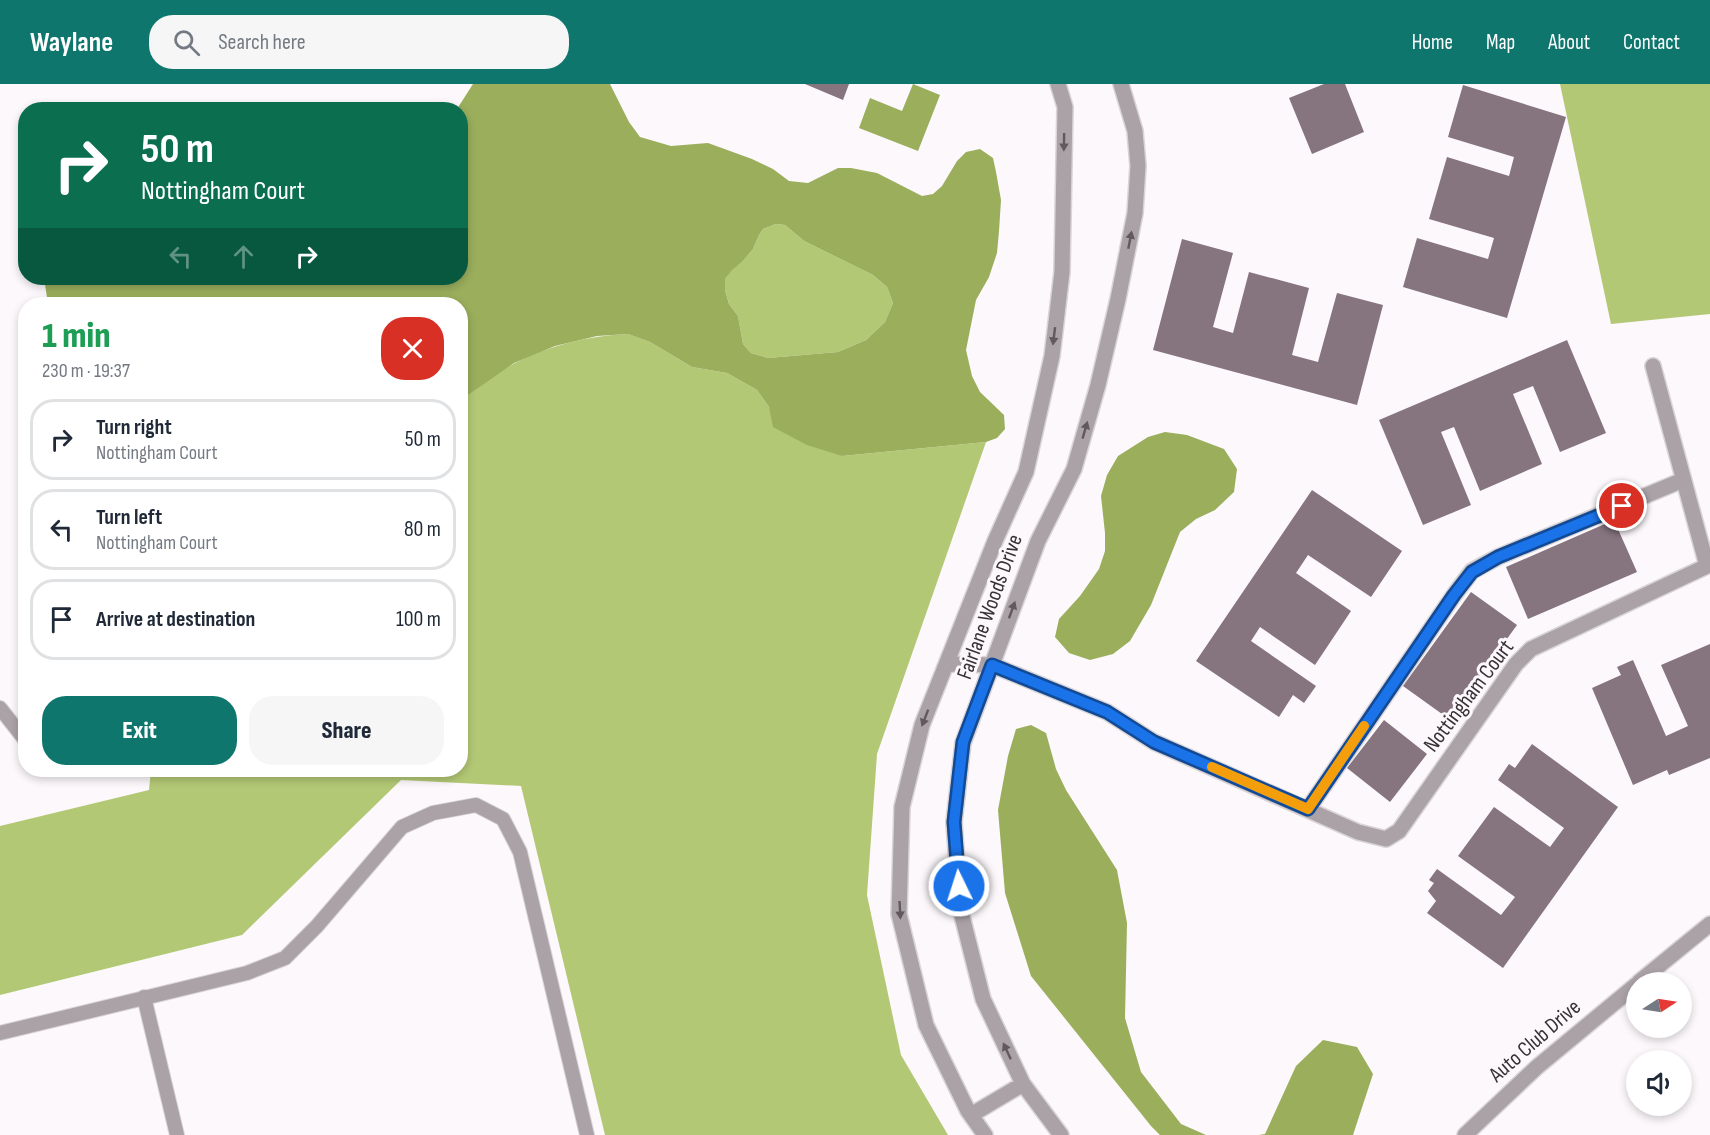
<!DOCTYPE html>
<html lang="en">
<head>
<meta charset="utf-8">
<style>
  body { margin:0; font-family:"Sofia Sans Condensed",sans-serif; background:#f6f6f7; color:#1f2937; height:100vh; display:flex; flex-direction:column; font-size:22px; white-space:nowrap }
  * { box-sizing:border-box; margin:0 }
  p { font-size:20px; color:#747a83 }
  .icon { flex:none; width:33px; height:33px; fill:none; stroke:currentColor; stroke-width:2; stroke-linecap:round; stroke-linejoin:round }
  .map { position:relative; flex:1; overflow:hidden }
  .sheet { position:absolute; left:18px; top:213px; width:450px; height:480px; display:flex; flex-direction:column; background:#fff; border-radius:24px; box-shadow:0 3px 9px #0003 }
  .sheet>* { flex:none }
  .guide { position:absolute; left:18px; top:18px; width:450px; height:183px; border-radius:24px; box-shadow:0 3px 9px #0003; background:#0b6e4f; color:#fff; overflow:hidden }
  .needle { width:39px; rotate:78deg }
  .buttons { position:absolute; left:1626px; top:888px; display:grid; gap:12px }
  .buttons a { display:grid; place-items:center; width:66px; height:66px; border-radius:50%; background:#fff; box-shadow:0 3px 9px #0003; font-size:30px }
  .pin { position:absolute; display:grid; place-items:center; width:51px; height:51px; color:#fff; margin:-26px; border:3px solid #fff; border-radius:50%; box-shadow:0 2px 6px #0007 }
  .me { position:absolute; width:66px; margin:-33px; rotate:356deg; stroke-linejoin:round; filter:drop-shadow(0 0 4px #0008) }
  .turn { display:flex; align-items:center; gap:21px; height:126px; padding:0 24px; font-size:27px }
  .turn .icon { width:78px; height:78px; stroke-width:2.5 }
  .turn b { display:block; font-size:42px; line-height:51px }
  .lanes { display:flex; align-items:center; height:57px; padding:0 24px; background:#0003; justify-content:center; gap:30px; direction:ltr }
  .lanes .off { opacity:.35 }
  .round { display:grid; place-items:center; flex:none; width:63px; height:63px; border-radius:24px; background:#f6f6f7 }
  .overview { display:flex; align-items:center; justify-content:space-between; height:102px; padding:0 24px }
  h1 { font-size:36px; font-weight:800; line-height:45px; color:#1e9e55 }
  .button { display:flex; gap:12px; margin-top:auto; padding:12px 24px }
  .button a { flex:1; height:69px; border-radius:24px; background:#0f766e; color:#fff; font-size:24px; font-weight:800; line-height:69px; text-align:center }
  .button a+a { background:#f6f6f7; color:#1f2937 }
  ul { padding:0; list-style:none }
  li { display:flex; align-items:center; gap:18px; height:81px; margin:0 12px 9px; padding:0 12px; border:3px solid #e0e1e3; border-radius:24px }
  li div { flex:1 }
  li b { display:block; font-size:22px }
  li em { font-style:normal }
  header { display:flex; align-items:center; gap:36px; box-sizing:border-box; height:84px; padding:0 30px; background:#0f766e; color:#fff }
  header strong { font-size:28px }
  nav { display:flex; gap:33px; margin-inline-start:auto; font-size:21px }
  .search { width:420px; height:54px; background:#f6f6f7; display:flex; align-items:center; gap:15px; box-sizing:border-box; padding:0 21px; border-radius:24px; color:#747a83; font-size:22px }
  .map>svg:first-child { display:block }
</style>
</head>
<body>
<header>
<strong>Waylane</strong>
<div class="search"><svg class="icon" aria-label="search" viewBox="0 0 24 24"><circle cx="10" cy="10" r="6"/><path d="M15 15l6 6"/></svg>Search here</div>
<nav><a>Home</a><a>Map</a><a>About</a><a>Contact</a></nav>
</header>
<div class="map">
<svg width="1710" height="1051" viewBox="0 0 1710 1051">
  <rect width="100%" height="100%" fill="#fcf8fb"/>
  <path fill="#b3c875" d="M 1560,0 L 1710,0 L 1710,230 L 1611,240 Z
    M 776,140 L 785,141 L 804,157 L 873,191 L 887,203 L 893,219 L 885,238 L 866,256 L 838,268 L 768,274 L 751,269 L 743,260 L 738,232 L 729,220 L 725,206 L 725,195 L 732,185 L 743,177 L 753,165 L 759,151 L 763,145 Z
    M 628,250 L 650,258 L 692,283 L 727,289 L 757,306 L 769,323 L 842,372 L 986,358 L 877,670 L 867,811 L 901,971 L 948,1051 L 605,1051 L 521,702 L 401,696 L 242,851 L 0,911 L 0,742 L 149,706 L 151,686 L 460,686 L 461,316 C 478,304 496,289 515,279 C 550,261 588,252 628,250 Z"/>
  <path fill="#9aae5c" fill-rule="evenodd" d="M 473,0 L 610,0 L 629,38 L 640,53 L 671,62 L 708,59 L 752,75 L 773,85 L 789,97 L 808,99 L 838,84 L 851,84 L 877,89 L 922,112 L 933,110 L 942,102 L 957,77 L 966,68 L 980,65 L 993,74 L 996,88 L 1001,116 L 999,147 L 997,169 L 989,193 L 976,216 L 966,266 L 972,292 L 980,308 L 1004,331 L 1005,345 L 997,354 L 986,358 L 842,372 L 807,361 L 773,343 L 769,323 L 757,306 L 727,289 L 692,283 L 650,258 L 628,250 L 597,252 L 555,262 L 514,279 L 461,316 L 460,220 L 48,220 L 44,194 L 460,194 L 460,26 L 457,25 ZM 776,140 L 785,141 L 804,157 L 873,191 L 887,203 L 893,219 L 885,238 L 866,256 L 838,268 L 768,274 L 751,269 L 743,260 L 738,232 L 729,220 L 725,206 L 725,195 L 732,186 L 743,177 L 753,165 L 759,151 L 763,145 Z
    M 913,0 L 940,11 L 918,67 L 859,44 L 870,14 L 902,27 Z
    M 1165,348 L 1187,351 L 1224,365 L 1237,385 L 1234,408 L 1215,426 L 1196,435 L 1180,448 L 1151,521 L 1130,557 L 1113,570 L 1090,576 L 1069,569 L 1055,553 L 1059,535 L 1080,512 L 1099,485 L 1105,467 L 1105,449 L 1101,412 L 1107,391 L 1118,372 L 1148,353 Z
    M 1031,641 L 1046,649 L 1056,685 L 1066,706 L 1117,786 L 1127,839 L 1125,934 L 1141,988 L 1181,1040 L 1206,1051 L 1160,1051 L 1151,1042 L 1031,892 L 1005,809 L 998,726 L 1008,672 L 1016,645 Z
    M 1323,956 L 1357,963 L 1373,990 L 1353,1051 L 1259,1051 L 1265,1050 L 1296,982 Z"/>
  <path fill="#86747f" d="M 805,0 L 849,0 L 843,16 Z
    M 1324,0 L 1345,0 L 1364,48 L 1312,70 L 1289,14 Z
    M 1463,1 L 1566,33 L 1507,234 L 1403,203 L 1417,154 L 1488,175 L 1494,154 L 1429,135 L 1447,73 L 1509,92 L 1514,73 L 1448,53 Z
    M 1182,155 L 1233,169 L 1213,243 L 1233,249 L 1249,188 L 1309,204 L 1292,271 L 1318,278 L 1337,209 L 1383,221 L 1357,321 L 1153,266 Z
    M 1567,256 L 1606,349 L 1560,368 L 1533,302 L 1513,310 L 1542,380 L 1480,407 L 1454,343 L 1441,348 L 1471,421 L 1423,441 L 1379,336 Z
    M 1312,406 L 1402,467 L 1371,513 L 1308,471 L 1296,489 L 1351,527 L 1315,581 L 1260,543 L 1251,557 L 1316,602 L 1304,619 L 1293,611 L 1279,633 L 1196,577 Z
    M 1614,436 L 1637,488 L 1528,535 L 1506,483 Z
    M 1471,508 L 1517,541 L 1449,635 L 1403,602 Z
    M 1710,560 L 1710,674 L 1669,691 L 1667,686 L 1633,701 L 1592,604 L 1621,591 L 1617,583 L 1633,576 L 1666,652 L 1688,642 L 1661,581 Z
    M 1384,636 L 1427,670 L 1390,718 L 1347,684 Z
    M 1532,660 L 1618,723 L 1503,884 L 1427,829 L 1436,817 L 1428,807 L 1434,799 L 1429,796 L 1437,785 L 1501,831 L 1515,813 L 1458,772 L 1494,723 L 1550,763 L 1564,744 L 1498,696 L 1509,680 L 1515,684 Z"/>
  <g fill="none" stroke-linecap="round" stroke-linejoin="round">
    <g stroke="#d9d4d8" stroke-width="16">
      <path id="service" d="M 0,624 L 26,657
        M 144,913 L 177,1051
        M 0,949 L 247,889 L 285,874 L 317,842 L 402,743 L 433,729 L 476,721 L 503,735 L 520,768 L 587,1051"/>
    </g>
    <g stroke="#d9d4d8" stroke-width="18">
      <path id="minor" d="M 947,580 L 992,581 L 1107,628 L 1154,658 L 1358,748 L 1386,755 L 1399,747 L 1516,580 L 1531,565 L 1707,482 L 1653,282
        M 1308,725 L 1454,511 L 1472,487 L 1498,473 L 1683,396
        M 971,1031 L 1023,1000
        M 985,1051 L 968,1027 L 926,941 L 899,830 L 902,723 L 922,641 L 995,457 L 1026,388 L 1052,272 L 1062,188 L 1065,23 L 1058,0
        M 1061,1051 L 1023,1000 L 983,915 L 960,824 L 954,738 L 963,659 L 1038,457 L 1074,385 L 1098,301 L 1118,215 L 1135,129 L 1138,82 L 1135,47 L 1121,0"/>
    </g>
    <g stroke="#d9d4d8" stroke-width="18">
      <path id="tertiary" d="M 1639,898 L 1710,840
        M 1465,1051 L 1537,983 L 1636,901"/>
    </g>
    <use href="#service" stroke="#aaa2a7" stroke-width="14"/>
    <use href="#minor" stroke="#aaa2a7" stroke-width="15"/>
    <use href="#tertiary" stroke="#aaa2a7" stroke-width="15"/>
  </g>
  <defs><path id="oneway-solid" d="M-6-.8H1V-3.2L6.5 0L1 3.2V.8H-6Z" transform="scale(1.5)"/></defs>
  <g fill="#61595e">
    <use href="#oneway-solid" transform="translate(1064 58) rotate(91)"/>
    <use href="#oneway-solid" transform="translate(1130 156) rotate(-79)"/>
    <use href="#oneway-solid" transform="translate(1054 252) rotate(97)"/>
    <use href="#oneway-solid" transform="translate(1085 346) rotate(-74)"/>
    <use href="#oneway-solid" transform="translate(1012 526) rotate(-70)"/>
    <use href="#oneway-solid" transform="translate(925 634) rotate(111)"/>
    <use href="#oneway-solid" transform="translate(900 826) rotate(87)"/>
    <use href="#oneway-solid" transform="translate(1007 967) rotate(-115)"/>
  </g>
  <g fill="none" stroke-linecap="round" stroke-linejoin="round">
    <g stroke="#114b97" stroke-width="15">
      <path id="route" d="M 959,802 L 954,738 L 963,658 L 992,581 L 1107,628 L 1154,658 L 1308,725 L 1454,511 L 1472,488 L 1498,473 L 1622,422"/>
    </g>
    <use href="#route" stroke="#1a73e8" stroke-width="10"/>
    <path stroke="#f59e0b" stroke-width="10" d="M 1212,683 L 1308,725 L 1364,642"/>
  </g>
  <g text-anchor="middle" dominant-baseline="central" stroke-width="6" stroke-linejoin="round" paint-order="stroke">
    <g font-size="22" fill="#393136" stroke="#fcf8fb">
      <text transform="translate(990 523) rotate(-70)">Fairlane Woods Drive</text>
      <text transform="translate(1469 612) rotate(-53)">Nottingham Court</text>
      <text transform="translate(1535 957) rotate(-41)">Auto Club Drive</text>
    </g>
  </g>
</svg>
<div class="buttons">
<a><svg class="needle" viewBox="-14 -14 28 28"><path d="M0-13l5 13h-10z" fill="#e53935"/><path d="M0 13l5-13h-10z" fill="#747a83"/></svg></a>
<a><svg class="icon" aria-label="sound" viewBox="0 0 24 24"><path d="M4 9h4l5-4v14l-5-4H4zM17 9q2 3 0 6"/></svg></a>
</div>
<div class="pin" style="left:1622px;top:422px;background:#d93025"><svg class="icon" aria-label="arrive" viewBox="0 0 24 24"><path d="M6 21V4h12l-3 4 3 4H6"/></svg></div>
<svg class="me" style="left:959px;top:802px" viewBox="-20 -20 40 40"><circle r="17" fill="#1a73e8" stroke="#fff" stroke-width="3"/><path d="M0-11L8 9 0 5-8 9z" fill="#fff"/></svg>
<div class="guide">
<div class="turn"><svg class="icon" aria-label="right" viewBox="0 0 24 24"><path d="M7 20v-9h11M14 6l5 5-5 5"/></svg><div><b>50 m</b>Nottingham Court</div></div>
<div class="lanes"><svg class="icon off" aria-label="left" viewBox="0 0 24 24"><path d="M17 20v-9H6M10 6l-5 5 5 5"/></svg><svg class="icon off" aria-label="ahead" viewBox="0 0 24 24"><path d="M12 20V5M6 11l6-6 6 6"/></svg><svg class="icon" aria-label="right" viewBox="0 0 24 24"><path d="M7 20v-9h11M14 6l5 5-5 5"/></svg></div>
</div>
<section class="sheet">
<div class="overview"><div><h1>1 min</h1><p>230 m · 19:37</p></div><a class="round" style="background:#d93025;color:#fff"><svg class="icon" aria-label="close" viewBox="0 0 24 24"><path d="M6 6l12 12M18 6L6 18"/></svg></a></div>
<ul>
<li><svg class="icon" aria-label="right" viewBox="0 0 24 24"><path d="M7 20v-9h11M14 6l5 5-5 5"/></svg><div><b>Turn right</b><p>Nottingham Court</p></div><em>50 m</em></li>
<li><svg class="icon" aria-label="left" viewBox="0 0 24 24"><path d="M17 20v-9H6M10 6l-5 5 5 5"/></svg><div><b>Turn left</b><p>Nottingham Court</p></div><em>80 m</em></li>
<li><svg class="icon" aria-label="arrive" viewBox="0 0 24 24"><path d="M6 21V4h12l-3 4 3 4H6"/></svg><div><b>Arrive at destination</b></div><em>100 m</em></li>
</ul>
<div class="button"><a>Exit</a><a>Share</a></div>
</section>
</div>
</body>
</html>
